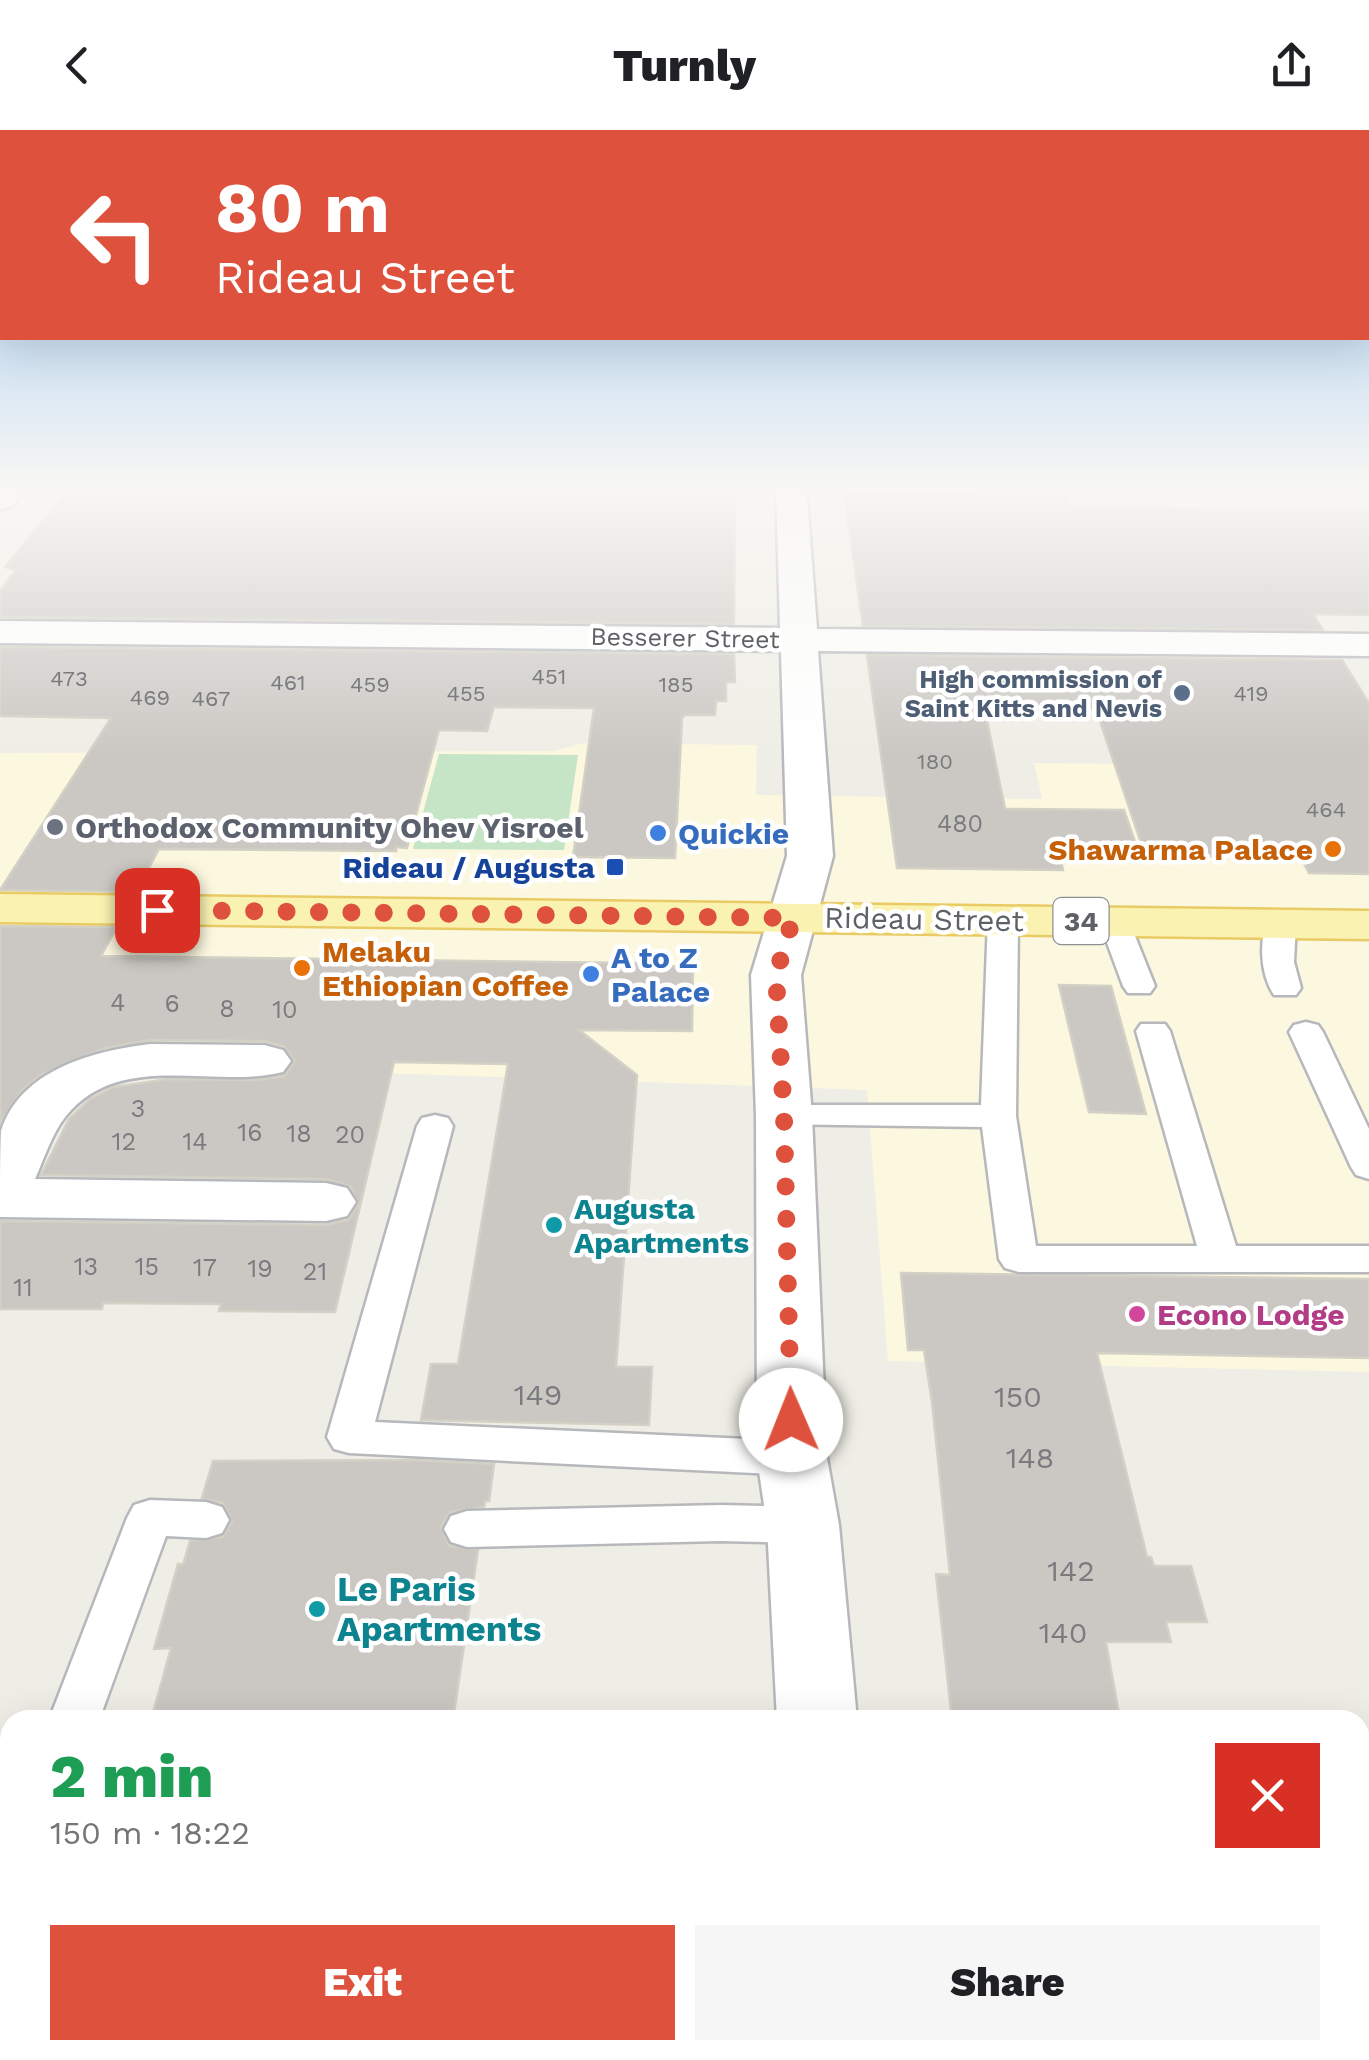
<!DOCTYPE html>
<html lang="en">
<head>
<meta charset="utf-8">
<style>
  body { margin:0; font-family:"Work Sans",sans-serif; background:#f6f6f6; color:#202124; height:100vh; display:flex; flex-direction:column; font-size:38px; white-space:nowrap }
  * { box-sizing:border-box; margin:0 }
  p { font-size:32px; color:#757577 }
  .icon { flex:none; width:55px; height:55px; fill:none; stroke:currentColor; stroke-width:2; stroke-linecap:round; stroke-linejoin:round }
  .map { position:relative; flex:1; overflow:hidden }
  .drawer { position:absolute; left:0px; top:1580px; width:1370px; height:350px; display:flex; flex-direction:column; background:#fff; border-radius:30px 30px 0 0; box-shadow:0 10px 40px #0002 }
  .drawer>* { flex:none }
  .top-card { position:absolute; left:0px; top:0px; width:1370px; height:210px; box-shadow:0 10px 40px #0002; background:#de523d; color:#fff; overflow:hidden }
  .pin { position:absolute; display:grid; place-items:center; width:85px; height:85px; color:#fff; margin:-42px; border-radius:20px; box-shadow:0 5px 15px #0006 }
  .me { position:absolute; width:110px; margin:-55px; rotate:359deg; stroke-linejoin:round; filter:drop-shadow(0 0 8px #0008) }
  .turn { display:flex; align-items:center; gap:35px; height:210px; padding:0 50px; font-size:45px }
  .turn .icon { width:130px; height:130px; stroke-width:2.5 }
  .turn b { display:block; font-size:70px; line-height:85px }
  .round { display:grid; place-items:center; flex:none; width:105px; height:105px; border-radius:0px; background:#f6f6f6 }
  .head { display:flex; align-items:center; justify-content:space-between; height:170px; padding:0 50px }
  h1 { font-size:60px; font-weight:800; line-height:75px; color:#1e9e55 }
  .button { display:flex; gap:20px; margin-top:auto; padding:20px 50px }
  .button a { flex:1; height:115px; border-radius:0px; background:#de523d; color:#fff; font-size:40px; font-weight:800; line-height:115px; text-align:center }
  .button a+a { background:#f6f6f6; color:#202124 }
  header { display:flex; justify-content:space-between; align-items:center; height:130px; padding:0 50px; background:#fff; font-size:45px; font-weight:800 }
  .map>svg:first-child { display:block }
</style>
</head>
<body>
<header><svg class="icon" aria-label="back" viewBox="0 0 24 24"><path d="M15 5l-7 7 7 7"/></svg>Turnly<svg class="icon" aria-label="share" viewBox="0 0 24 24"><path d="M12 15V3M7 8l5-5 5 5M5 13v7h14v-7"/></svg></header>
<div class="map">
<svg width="1369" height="1930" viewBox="0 0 1369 1930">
  <rect width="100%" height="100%" fill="#efeee6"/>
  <path fill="#fcf7df" d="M 584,613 L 757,615 L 756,665 L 1042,669 L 1034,633 L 1369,636 L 1369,1242 L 888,1231 L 867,960 L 214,937 L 0,943 L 0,623 L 553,621 Z"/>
  <path fill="#c5e5c6" d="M 439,624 L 578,625 L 564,720 L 413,719 Z"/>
  <path fill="#cbc8c4" stroke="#d3d0c5" stroke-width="2.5" d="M 72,355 L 735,357 L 734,494 L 0,487 L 0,461 L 16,440 L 5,437 Z
    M 844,362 L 1066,366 L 1070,375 L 1201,379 L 1369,380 L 1369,485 L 1313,484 L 1323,500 L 863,496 Z
    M 0,517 L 734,524 L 735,552 L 726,552 L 726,571 L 716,571 L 715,585 L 685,585 L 682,588 L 675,728 L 573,727 L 594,578 L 494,577 L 487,601 L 439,600 L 407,718 L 396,717 L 396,721 L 159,719 L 136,762 L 0,760 L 111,588 L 0,586 Z
    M 867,525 L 1342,530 L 1369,573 L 1369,744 L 1309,743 L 1301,728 L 1145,725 L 1096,579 L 984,576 L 1005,679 L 1124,680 L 1142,732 L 1061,731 L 1063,740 L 897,738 Z
    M 0,796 L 117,797 L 101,826 L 630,833 L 693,838 L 692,901 L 579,900 L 637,945 L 616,1237 L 652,1237 L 649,1295 L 421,1290 L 431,1234 L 458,1234 L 508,934 L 394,932 L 335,1182 L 219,1181 L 221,1174 L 103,1173 L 102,1179 L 0,1179 L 0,1091 L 326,1095 L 348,1090 L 359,1074 L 350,1056 L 326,1049 L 41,1045 L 69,989 L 90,969 L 114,957 L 169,949 L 256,950 L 284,946 L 295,931 L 284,916 L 264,911 L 150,910 L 105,918 L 40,945 L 22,960 L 0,994 Z
    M 1059,855 L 1111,856 L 1146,984 L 1089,982 Z
    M 901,1143 L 1369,1149 L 1369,1228 L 1097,1223 L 1147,1427 L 1151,1427 L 1154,1436 L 1191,1436 L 1207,1492 L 1166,1492 L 1171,1512 L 1106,1512 L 1120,1590 L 952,1590 L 936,1444 L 950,1445 L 932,1272 L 924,1220 L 908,1220 Z
    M 414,1330 L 494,1334 L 489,1371 L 485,1371 L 484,1377 L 450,1382 L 441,1397 L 450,1416 L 478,1420 L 453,1590 L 151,1590 L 171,1518 L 154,1519 L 178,1434 L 183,1435 L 190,1411 L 223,1407 L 232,1392 L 223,1373 L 202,1368 L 213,1331 Z"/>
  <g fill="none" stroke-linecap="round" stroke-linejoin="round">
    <g stroke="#b6b8bc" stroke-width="5">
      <path id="lane" d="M 1003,780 L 1014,783 L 1018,789 L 1016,986 L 1036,1116 L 1197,1116 L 1136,901 L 1141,894 L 1165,894 L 1170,901 L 1236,1116 L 1369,1116 L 1369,1142 L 1019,1142 L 1005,1138 L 999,1129 L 982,997 L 771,994 L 766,986 L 771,978 L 784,975 L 981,975 L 988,789 L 992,783 Z
        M 1114,782 L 1125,785 L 1129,791 L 1155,856 L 1150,863 L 1128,863 L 1123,856 L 1099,791 L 1103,785 Z
        M 1281,784 L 1292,786 L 1296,793 L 1294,832 L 1301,858 L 1296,865 L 1274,865 C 1260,844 1258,808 1270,786 Z
        M 1306,892 L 1318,895 L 1323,902 L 1369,999 L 1369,1049 L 1356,1045 L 1351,1037 L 1289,902 L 1294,895 Z
        M 435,985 L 448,988 L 453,996 L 375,1292 L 792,1311 L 808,1316 L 814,1328 L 808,1340 L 792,1345 L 349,1323 L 334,1319 L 327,1307 L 417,996 L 422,988 Z
        M 150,1370 L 206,1372 L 222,1377 L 229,1390 L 222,1403 L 206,1408 L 166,1406 L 99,1590 L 49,1590 L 127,1388 L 134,1375 Z
        M 721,1375 L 803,1377 L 819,1382 L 826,1395 L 819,1408 L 803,1413 L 721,1411 L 467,1417 L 451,1412 L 444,1399 L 451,1386 L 467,1381 Z"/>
    </g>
    <g stroke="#b6b8bc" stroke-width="5">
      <path id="street" d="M 0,355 L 29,355 L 11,377 L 0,379 Z
        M 776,355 L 806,355 L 817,499 L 1369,504 L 1369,526 L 818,521 L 833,726 L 801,845 L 812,986 L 827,1328 L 839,1395 L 857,1590 L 777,1590 L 767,1395 L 757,1328 L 756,986 L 751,845 L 787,726 L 781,521 L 0,513 L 0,491 L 780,498 Z
        M 150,914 L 264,915 L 283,920 L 291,931 L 283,942 C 212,960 121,919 66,986 C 52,1003 44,1029 35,1049 L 326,1053 L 347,1058 L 356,1072 L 347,1086 L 326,1091 L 0,1087 C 0,1064 0,1021 1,1001 C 21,939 94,921 150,914 Z
        M 869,1920 L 962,1920 L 967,1930 L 873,1930 Z"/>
    </g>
    <g stroke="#e9cb66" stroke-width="5">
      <path id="primary" d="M 0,764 L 1369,781 L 1369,809 L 0,792 Z"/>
    </g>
    <use href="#lane" fill="#fff" fill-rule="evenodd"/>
    <use href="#street" fill="#fff" fill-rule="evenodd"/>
    <use href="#primary" fill="#faf2b1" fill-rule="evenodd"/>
  </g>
  <linearGradient id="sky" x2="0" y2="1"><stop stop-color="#90c1ef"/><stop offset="0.57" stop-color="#f8f7f4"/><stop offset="1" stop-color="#f8f7f4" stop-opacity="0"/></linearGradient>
  <rect width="1369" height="625" fill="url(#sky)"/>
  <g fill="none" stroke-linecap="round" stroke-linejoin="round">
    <path stroke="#de523d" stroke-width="18" stroke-dasharray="0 32.4" d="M 157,780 L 793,788 L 776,845 L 784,986 L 791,1290"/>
  </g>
  <circle fill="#5c6f8a" stroke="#fff" stroke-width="4" cx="1182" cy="563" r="10"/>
  <circle fill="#6b7280" stroke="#fff" stroke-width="4" cx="55" cy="697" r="10"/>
  <g fill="#3f7fe0" stroke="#fff" stroke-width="4">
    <circle cx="658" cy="703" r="10"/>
    <circle cx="591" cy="844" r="10"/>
  </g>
  <g fill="#e8710a" stroke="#fff" stroke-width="4">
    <circle cx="1333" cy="719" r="10"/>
    <circle cx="302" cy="838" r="10"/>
  </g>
  <rect fill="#1a4fb4" stroke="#fff" stroke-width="4" x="605" y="727" width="20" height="20" rx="5"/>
  <g fill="#0f9aa8" stroke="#fff" stroke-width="4">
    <circle cx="554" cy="1095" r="10"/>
    <circle cx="317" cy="1479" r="10"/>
  </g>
  <circle fill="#d1479c" stroke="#fff" stroke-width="4" cx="1137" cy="1184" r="10"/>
  <g text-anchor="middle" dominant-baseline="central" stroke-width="9" stroke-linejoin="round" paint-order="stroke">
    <g font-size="22" fill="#797b7e">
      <text x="549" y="546">451</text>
      <text x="69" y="548">473</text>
      <text x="288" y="552">461</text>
      <text x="370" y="554">459</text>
      <text x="676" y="554">185</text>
      <text x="466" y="563">455</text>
      <text x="1251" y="563">419</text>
      <text x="150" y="567">469</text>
      <text x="211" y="568">467</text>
      <text x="935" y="631">180</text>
      <text x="1326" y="679">464</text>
    </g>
    <g font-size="25" fill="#5e6166" stroke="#fff">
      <text transform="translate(685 508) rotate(1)">Besserer Street</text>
    </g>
    <g font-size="25" font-weight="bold" fill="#4e5e75" stroke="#fff" text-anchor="end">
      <text x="1162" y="549">High commission of<tspan x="1162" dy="29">Saint Kitts and Nevis</tspan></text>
    </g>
    <g font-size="25" fill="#797b7e">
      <text x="960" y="693">480</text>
      <text x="118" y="872">4</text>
      <text x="172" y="873">6</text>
      <text x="227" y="878">8</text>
      <text x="285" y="879">10</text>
      <text x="138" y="978">3</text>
      <text x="250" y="1002">16</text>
      <text x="299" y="1003">18</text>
      <text x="350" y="1004">20</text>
      <text x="124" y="1011">12</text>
      <text x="195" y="1011">14</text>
      <text x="86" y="1136">13</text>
      <text x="147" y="1136">15</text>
      <text x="205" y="1137">17</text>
      <text x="260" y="1138">19</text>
      <text x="315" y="1141">21</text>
      <text x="23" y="1157">11</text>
    </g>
    <rect fill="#fff" stroke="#8e9094" stroke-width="2.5" x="1053.5" y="768" width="55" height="46" rx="8"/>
    <g font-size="28" font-weight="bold" fill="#5e6166">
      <text x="1081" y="791">34</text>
    </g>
    <g font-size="30" font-weight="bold" fill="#5b616d" stroke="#fff" text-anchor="start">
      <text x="75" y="697">Orthodox Community Ohev Yisroel</text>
    </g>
    <g font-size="30" font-weight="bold" fill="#366cbe" stroke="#fff" text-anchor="start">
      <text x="678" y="703">Quickie</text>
      <text x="611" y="827">A to Z<tspan x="611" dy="34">Palace</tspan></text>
    </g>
    <g font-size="30" font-weight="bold" fill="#c56008" stroke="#fff" text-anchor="end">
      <text x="1313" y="719">Shawarma Palace</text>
      <text x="322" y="821" text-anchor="start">Melaku<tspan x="322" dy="34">Ethiopian Coffee</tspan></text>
    </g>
    <g font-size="30" font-weight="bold" fill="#164399" stroke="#fff" text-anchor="end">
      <text x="595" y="737">Rideau / Augusta</text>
    </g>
    <g font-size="30" fill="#5e6166" stroke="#fff">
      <text transform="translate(924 789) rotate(1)">Rideau Street</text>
    </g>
    <g font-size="30" font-weight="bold" fill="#0d838f" stroke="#fff" text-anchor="start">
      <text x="574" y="1078">Augusta<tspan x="574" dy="34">Apartments</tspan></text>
    </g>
    <g font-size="30" font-weight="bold" fill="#b23c85" stroke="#fff" text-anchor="start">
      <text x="1157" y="1184">Econo Lodge</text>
    </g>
    <g font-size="30" fill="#797b7e">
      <text x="538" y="1264">149</text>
      <text x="1018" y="1266">150</text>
      <text x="1030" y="1327">148</text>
      <text x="1071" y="1440">142</text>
      <text x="1063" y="1502">140</text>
    </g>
    <g font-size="35" font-weight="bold" fill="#0d838f" stroke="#fff" text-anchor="start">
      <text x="337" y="1459">Le Paris<tspan x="337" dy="40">Apartments</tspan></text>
    </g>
  </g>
</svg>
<div class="pin" style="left:157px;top:780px;background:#d93025"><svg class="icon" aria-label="arrive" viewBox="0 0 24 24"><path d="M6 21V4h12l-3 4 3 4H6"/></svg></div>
<svg class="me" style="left:791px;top:1290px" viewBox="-20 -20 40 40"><circle r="19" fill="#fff"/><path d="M0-13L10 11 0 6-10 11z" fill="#de523d"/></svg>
<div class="top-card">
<div class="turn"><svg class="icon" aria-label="left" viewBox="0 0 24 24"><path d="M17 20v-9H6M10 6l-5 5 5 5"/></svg><div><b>80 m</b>Rideau Street</div></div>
</div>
<section class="drawer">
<div class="head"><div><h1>2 min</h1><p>150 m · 18:22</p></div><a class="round" style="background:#d93025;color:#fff"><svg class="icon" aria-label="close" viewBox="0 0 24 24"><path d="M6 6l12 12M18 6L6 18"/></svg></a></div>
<div class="button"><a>Exit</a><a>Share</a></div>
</section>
</div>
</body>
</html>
